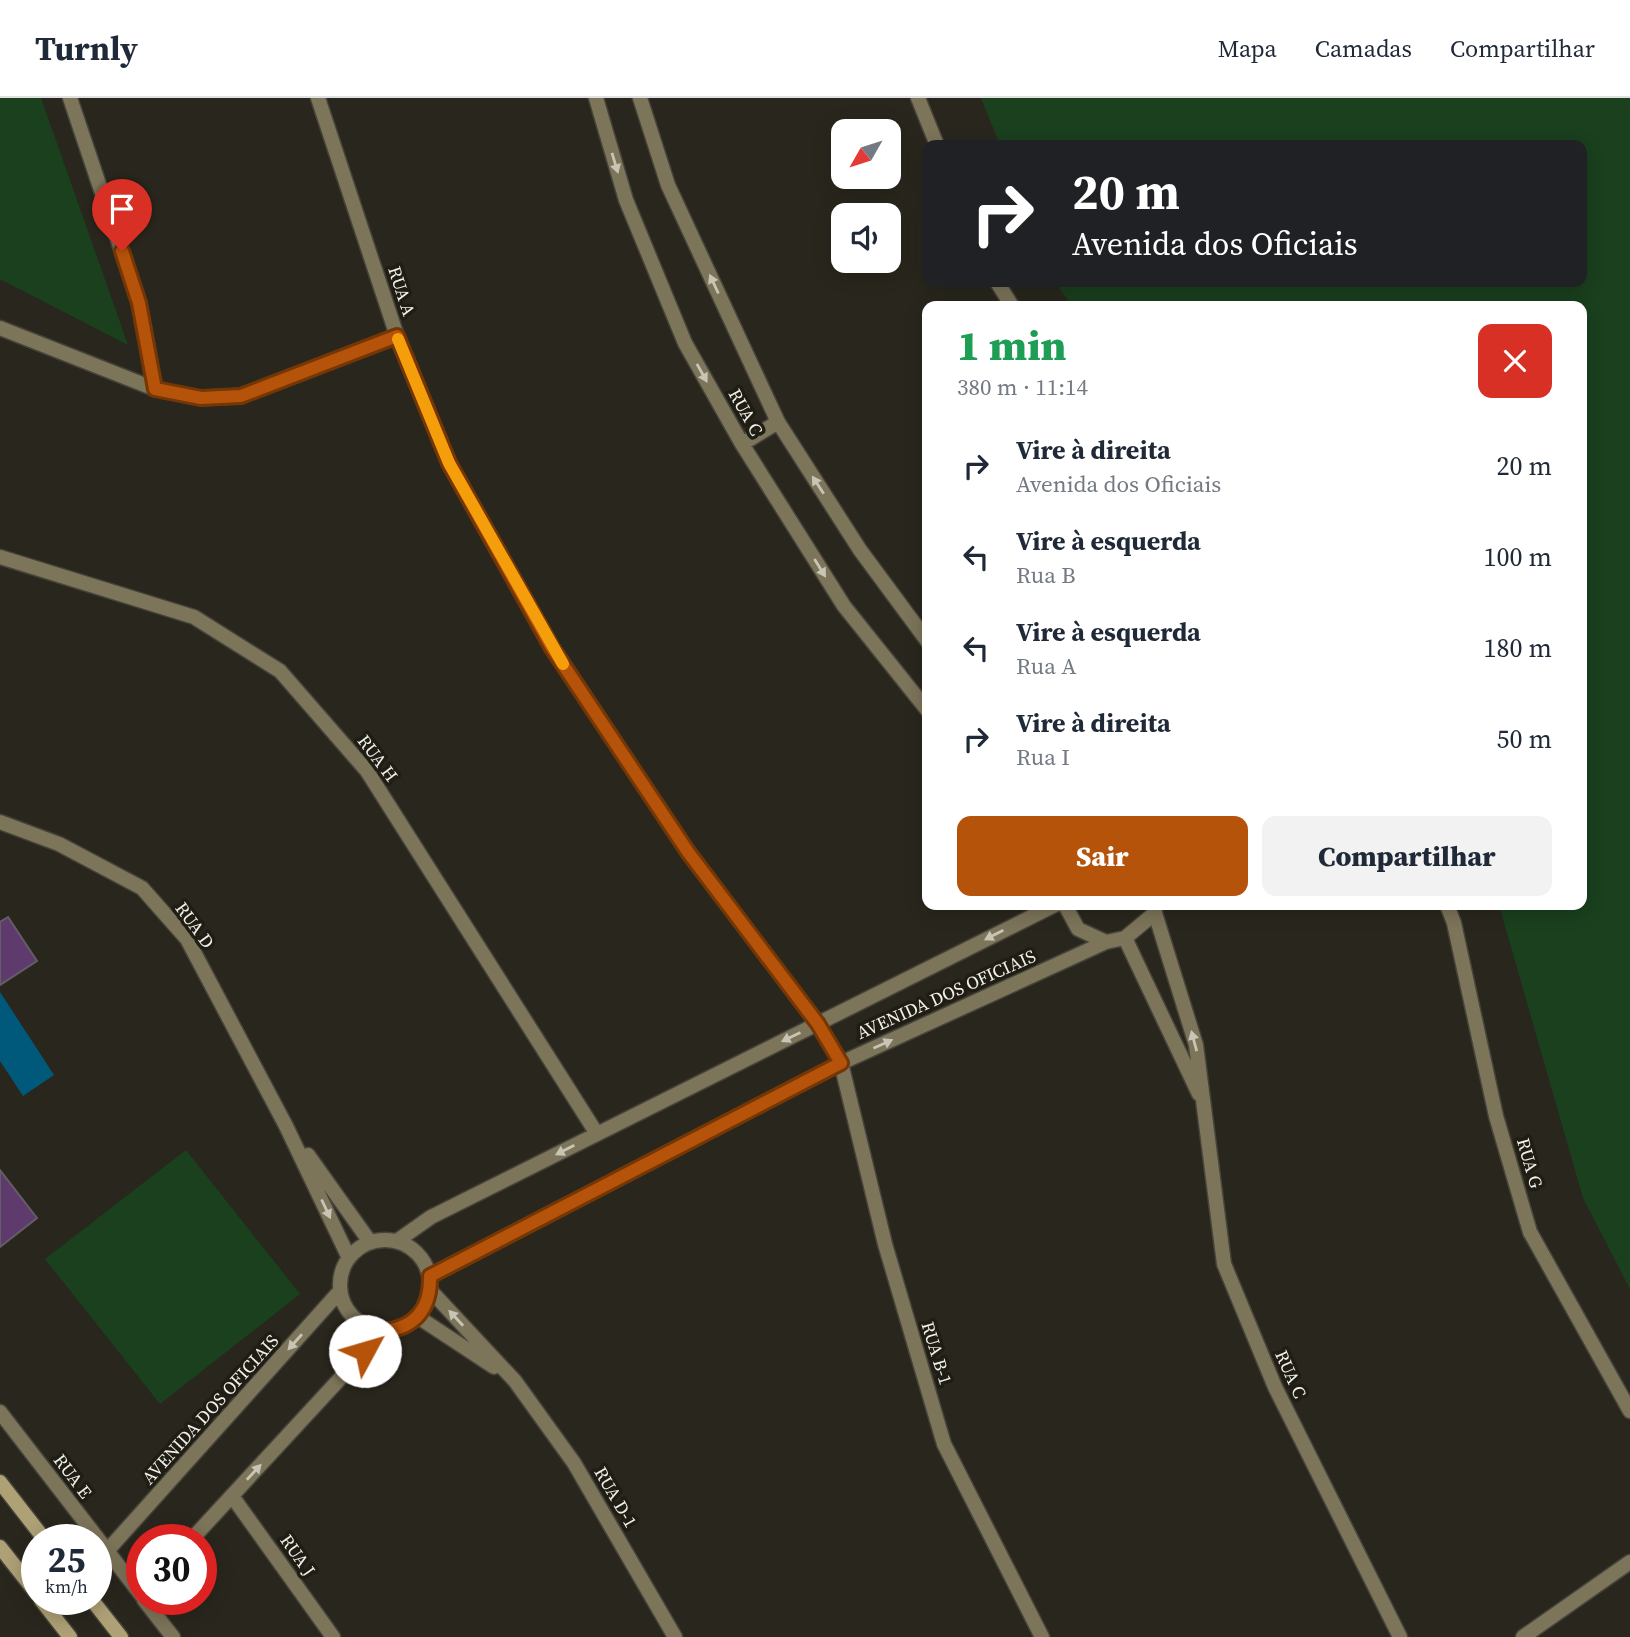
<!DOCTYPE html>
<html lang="pt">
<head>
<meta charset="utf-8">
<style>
  body { margin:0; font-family:"Source Serif 4",serif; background:#f2f2f3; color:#1f2937; height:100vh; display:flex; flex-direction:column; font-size:26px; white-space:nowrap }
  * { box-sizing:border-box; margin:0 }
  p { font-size:23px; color:#747a83 }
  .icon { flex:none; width:38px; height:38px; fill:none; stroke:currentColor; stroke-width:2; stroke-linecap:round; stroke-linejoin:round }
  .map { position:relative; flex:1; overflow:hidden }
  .side { position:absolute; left:922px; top:203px; width:665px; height:609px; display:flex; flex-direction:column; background:#fff; border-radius:14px; box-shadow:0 4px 18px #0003 }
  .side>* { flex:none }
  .hud { position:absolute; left:922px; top:42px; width:665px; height:147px; border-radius:14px; box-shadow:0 4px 18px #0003; background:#202124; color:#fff; overflow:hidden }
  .needle { width:46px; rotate:231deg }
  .fabs { position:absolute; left:831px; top:21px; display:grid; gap:14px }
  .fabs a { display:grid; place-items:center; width:70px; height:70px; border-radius:14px; background:#fff; box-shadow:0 4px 18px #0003; font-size:35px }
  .speed { position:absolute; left:21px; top:1426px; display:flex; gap:14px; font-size:35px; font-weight:700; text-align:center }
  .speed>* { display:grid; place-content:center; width:91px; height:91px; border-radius:50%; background:#fff; box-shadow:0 4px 18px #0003; line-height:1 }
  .speed small { font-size:18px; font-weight:400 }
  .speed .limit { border:10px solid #d22; background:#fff; color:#111 }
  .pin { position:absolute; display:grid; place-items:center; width:60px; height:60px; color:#fff; margin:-72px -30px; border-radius:50% 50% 50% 0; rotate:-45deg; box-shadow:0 0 7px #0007 }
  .pin .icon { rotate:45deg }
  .me { position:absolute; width:77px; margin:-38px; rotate:51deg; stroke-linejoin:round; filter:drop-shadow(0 0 5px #0008) }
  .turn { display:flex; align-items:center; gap:24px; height:147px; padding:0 35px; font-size:32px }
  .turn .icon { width:91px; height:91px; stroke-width:2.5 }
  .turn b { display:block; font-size:49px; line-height:60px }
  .round { display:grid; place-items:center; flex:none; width:74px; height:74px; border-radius:14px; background:#f2f2f3 }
  .head { display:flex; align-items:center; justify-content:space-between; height:119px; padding:0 35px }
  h1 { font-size:42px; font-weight:800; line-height:52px; color:#1e9e55 }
  .button { display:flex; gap:14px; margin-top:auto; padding:14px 35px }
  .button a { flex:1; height:80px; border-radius:14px; background:#b45309; color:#fff; font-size:28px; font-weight:800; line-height:80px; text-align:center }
  .button a+a { background:#f2f2f3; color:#1f2937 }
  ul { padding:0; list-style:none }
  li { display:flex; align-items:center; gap:21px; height:91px; padding:0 35px }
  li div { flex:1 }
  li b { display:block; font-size:26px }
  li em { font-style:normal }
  header { display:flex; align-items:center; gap:42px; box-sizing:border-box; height:98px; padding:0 35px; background:#fff; border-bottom:2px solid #e0e1e3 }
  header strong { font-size:33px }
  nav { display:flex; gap:38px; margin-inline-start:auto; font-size:24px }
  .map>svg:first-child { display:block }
</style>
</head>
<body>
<header>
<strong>Turnly</strong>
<nav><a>Mapa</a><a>Camadas</a><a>Compartilhar</a></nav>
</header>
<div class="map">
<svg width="1630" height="1539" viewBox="0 0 1630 1539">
  <rect width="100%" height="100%" fill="#29271d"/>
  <path fill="#1a401e" d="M 0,0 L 41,0 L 128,247 L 0,181 Z
    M 981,0 L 1630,0 L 1630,1191 L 1583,1100 L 1499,807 L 1582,807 L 1582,208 L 1072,208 L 1055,184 L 1582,184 L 1582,47 L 1000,47 Z
    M 186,1052 L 300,1196 L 160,1306 L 45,1161 Z"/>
  <path fill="#00597a" d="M 0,894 L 54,977 L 23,998 L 0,963 Z"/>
  <path fill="#5e3b6c" stroke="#645d67" stroke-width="2" d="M 8,819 L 37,863 L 0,887 L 0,824 Z
    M 0,1072 L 37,1120 L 0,1149 Z"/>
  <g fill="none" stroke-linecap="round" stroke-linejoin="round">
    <g stroke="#45433a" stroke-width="17">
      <path id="street" d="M 70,0 L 139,205 L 155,291
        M 318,0 L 397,238 L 449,365 L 552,549 L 688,754 L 818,926 L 841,965 L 885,1146 L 944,1346 L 1042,1539
        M 596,0 L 626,102 L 685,245 L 742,346 L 844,508 L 928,613
        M 640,0 L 668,87 L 778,324 L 860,452 L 928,544
        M 918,0 L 937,47
        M 997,184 L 1012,208
        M 0,230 L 155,291 L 200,300 L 241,298 L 397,238
        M 742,346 L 778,324
        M 0,459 L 194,519 L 280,573 L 367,673 L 597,1036
        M 0,724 L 59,746 L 142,790 L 187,841 L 286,1028 L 349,1160
        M 1065,807 L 1078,831 L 1106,844 L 1125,840 L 1155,815
        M 1155,807 L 1155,815 L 1196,947 L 1224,1166 L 1275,1289 L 1400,1539
        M 1447,807 L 1454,825 L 1496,1018 L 1530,1134 L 1630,1313
        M 1125,840 L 1199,996
        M 308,1057 L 370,1144
        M340 1187a45 45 0 1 1 90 0a45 45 0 1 1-90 0Z
        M 397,1143 L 431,1119 L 1055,807
        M 430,1178 L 841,965 L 1106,844
        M 430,1192 L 515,1283 L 574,1365 L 675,1539
        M 418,1219 L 494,1269
        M 0,1314 L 142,1498
        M 232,1398 L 333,1539
        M 191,1442 L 384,1233
        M 107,1453 L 340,1193
        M 144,1502 L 173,1539
        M 1523,1539 L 1630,1464"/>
    </g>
    <g stroke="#45433a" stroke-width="17">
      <path id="secondary" d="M 0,1384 L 45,1442
        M 0,1449 L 37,1496
        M 41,1502 L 70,1539
        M 92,1502 L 121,1539"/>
    </g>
    <use href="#street" stroke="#7d755a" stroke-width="14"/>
    <use href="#secondary" stroke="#afa176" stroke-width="14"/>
  </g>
  <defs><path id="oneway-solid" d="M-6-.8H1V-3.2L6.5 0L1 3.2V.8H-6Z" transform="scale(1.75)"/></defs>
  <g fill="#c8c5b7">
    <use href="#oneway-solid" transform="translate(615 65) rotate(73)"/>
    <use href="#oneway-solid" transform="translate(714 186) rotate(-115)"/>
    <use href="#oneway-solid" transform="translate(702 275) rotate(61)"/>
    <use href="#oneway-solid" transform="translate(818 387) rotate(-123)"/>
    <use href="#oneway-solid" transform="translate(820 470) rotate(58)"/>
    <use href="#oneway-solid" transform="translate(994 837) rotate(153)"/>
    <use href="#oneway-solid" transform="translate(791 939) rotate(154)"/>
    <use href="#oneway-solid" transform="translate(1194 943) rotate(-105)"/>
    <use href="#oneway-solid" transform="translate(883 946) rotate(-24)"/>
    <use href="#oneway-solid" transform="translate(565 1052) rotate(153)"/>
    <use href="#oneway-solid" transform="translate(326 1111) rotate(65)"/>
    <use href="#oneway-solid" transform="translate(456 1220) rotate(-133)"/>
    <use href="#oneway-solid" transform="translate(295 1244) rotate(132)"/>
    <use href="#oneway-solid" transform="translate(254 1374) rotate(-47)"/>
  </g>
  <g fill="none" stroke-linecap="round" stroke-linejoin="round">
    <g stroke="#753606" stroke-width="18">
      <path id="route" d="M 122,153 L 139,205 L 155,291 L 201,300 L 241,298 L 397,238 L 449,365 L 552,550 L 688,754 L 818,926 L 841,965 L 430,1178 C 431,1209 416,1230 384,1233 L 365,1253"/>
    </g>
    <use href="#route" stroke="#b45309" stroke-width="12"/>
    <path stroke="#f59e0b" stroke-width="12" d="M 398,241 L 449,365 L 563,566"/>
  </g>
  <g text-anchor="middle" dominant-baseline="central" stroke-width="7" stroke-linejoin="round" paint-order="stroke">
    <g font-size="18" fill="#f1f0e9" stroke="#1f1d14">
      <text transform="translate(402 193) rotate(72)">RUA A</text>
      <text transform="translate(746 314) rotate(61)">RUA C</text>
      <text transform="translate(378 660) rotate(53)">RUA H</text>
      <text transform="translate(195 827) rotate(54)">RUA D</text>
      <text transform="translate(946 896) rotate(-24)">AVENIDA DOS OFICIAIS</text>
      <text transform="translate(1530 1065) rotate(74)">RUA G</text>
      <text transform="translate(937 1255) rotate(73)">RUA B-1</text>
      <text transform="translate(1291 1276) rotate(66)">RUA C</text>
      <text transform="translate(210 1311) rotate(-48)">AVENIDA DOS OFICIAIS</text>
      <text transform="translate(73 1378) rotate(53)">RUA E</text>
      <text transform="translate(616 1399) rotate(60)">RUA D-1</text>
      <text transform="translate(298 1457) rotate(55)">RUA J</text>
    </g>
  </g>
</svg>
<div class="fabs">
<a><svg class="needle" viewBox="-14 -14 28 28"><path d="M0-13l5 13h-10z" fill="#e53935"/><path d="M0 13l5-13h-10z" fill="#747a83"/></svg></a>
<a><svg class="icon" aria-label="sound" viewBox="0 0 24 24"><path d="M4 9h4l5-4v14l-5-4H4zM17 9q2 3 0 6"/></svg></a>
</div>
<div class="speed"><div>25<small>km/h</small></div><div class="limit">30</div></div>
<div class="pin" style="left:122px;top:153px;background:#d93025"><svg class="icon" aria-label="arrive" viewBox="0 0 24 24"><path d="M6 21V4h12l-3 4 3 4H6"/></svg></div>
<svg class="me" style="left:365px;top:1253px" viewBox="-20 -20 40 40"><circle r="19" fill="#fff"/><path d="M0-13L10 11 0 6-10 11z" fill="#b45309"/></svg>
<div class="hud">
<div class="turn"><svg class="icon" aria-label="right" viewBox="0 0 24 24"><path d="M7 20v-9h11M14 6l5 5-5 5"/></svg><div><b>20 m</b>Avenida dos Oficiais</div></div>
</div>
<section class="side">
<div class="head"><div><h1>1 min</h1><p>380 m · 11:14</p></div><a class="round" style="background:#d93025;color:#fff"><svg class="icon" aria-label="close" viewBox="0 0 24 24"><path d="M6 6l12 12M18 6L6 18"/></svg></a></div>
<ul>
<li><svg class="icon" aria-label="right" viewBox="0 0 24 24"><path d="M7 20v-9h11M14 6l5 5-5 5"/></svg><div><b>Vire à direita</b><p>Avenida dos Oficiais</p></div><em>20 m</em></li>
<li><svg class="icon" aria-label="left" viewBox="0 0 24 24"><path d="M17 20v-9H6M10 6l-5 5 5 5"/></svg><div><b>Vire à esquerda</b><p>Rua B</p></div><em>100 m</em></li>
<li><svg class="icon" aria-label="left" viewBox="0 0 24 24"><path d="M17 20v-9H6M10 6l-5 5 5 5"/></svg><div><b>Vire à esquerda</b><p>Rua A</p></div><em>180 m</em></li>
<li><svg class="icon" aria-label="right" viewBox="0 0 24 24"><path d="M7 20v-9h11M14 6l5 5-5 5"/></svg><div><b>Vire à direita</b><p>Rua I</p></div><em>50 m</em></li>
</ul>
<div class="button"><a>Sair</a><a>Compartilhar</a></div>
</section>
</div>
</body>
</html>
